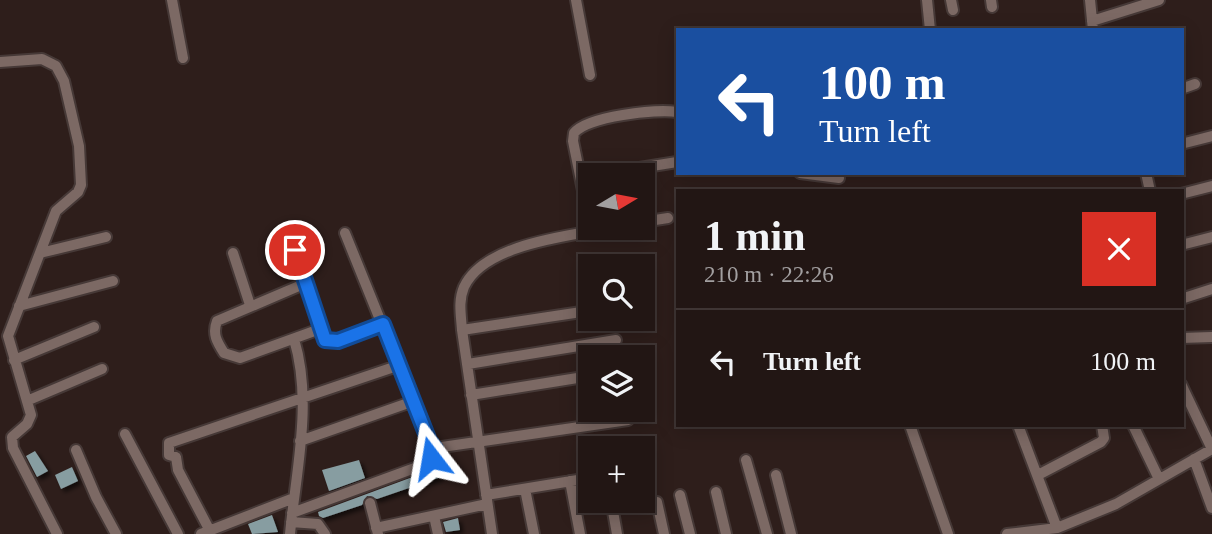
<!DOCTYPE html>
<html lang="en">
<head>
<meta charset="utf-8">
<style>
  body { margin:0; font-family:"Times New Roman",serif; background:#2a1f1d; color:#f1f3f6; height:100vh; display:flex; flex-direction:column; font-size:26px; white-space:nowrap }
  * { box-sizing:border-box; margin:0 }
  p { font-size:23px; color:#a29fa0 }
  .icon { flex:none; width:38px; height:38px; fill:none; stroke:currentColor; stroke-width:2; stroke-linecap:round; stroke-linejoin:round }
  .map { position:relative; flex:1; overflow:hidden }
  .sheet { position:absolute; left:676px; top:189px; width:508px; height:238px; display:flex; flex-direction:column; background:#221614; border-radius:0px; box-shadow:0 4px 18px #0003,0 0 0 2px #3f3534 }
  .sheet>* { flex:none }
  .hud { position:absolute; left:676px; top:28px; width:508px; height:147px; border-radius:0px; box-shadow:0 4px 18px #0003,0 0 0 2px #3f3534; background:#1a4fa0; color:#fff; overflow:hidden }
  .needle { width:46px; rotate:80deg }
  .buttons { position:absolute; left:578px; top:163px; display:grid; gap:14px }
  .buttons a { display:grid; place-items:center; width:77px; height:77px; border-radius:0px; background:#221614; box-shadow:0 4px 18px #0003,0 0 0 2px #3f3534; font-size:35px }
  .pin { position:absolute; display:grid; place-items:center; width:60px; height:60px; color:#fff; margin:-30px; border:4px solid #fff; border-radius:50%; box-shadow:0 2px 7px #0007 }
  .me { position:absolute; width:77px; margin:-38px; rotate:346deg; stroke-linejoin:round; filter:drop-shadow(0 0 5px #0008) }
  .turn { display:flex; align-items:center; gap:24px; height:147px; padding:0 28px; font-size:32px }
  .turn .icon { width:91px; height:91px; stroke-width:2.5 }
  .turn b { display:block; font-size:49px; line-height:60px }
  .round { display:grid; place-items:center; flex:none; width:74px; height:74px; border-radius:0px; background:#2a1f1d }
  .headline { display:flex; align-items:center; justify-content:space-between; height:119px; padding:0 28px }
  h1 { font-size:42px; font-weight:800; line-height:52px }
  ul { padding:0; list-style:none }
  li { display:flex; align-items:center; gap:21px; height:105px; padding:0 28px; border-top:2px solid #3f3534 }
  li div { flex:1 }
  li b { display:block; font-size:26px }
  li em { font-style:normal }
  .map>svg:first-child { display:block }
</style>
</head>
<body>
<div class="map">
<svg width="1212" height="534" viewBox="0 0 1212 534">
  <defs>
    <filter id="shadow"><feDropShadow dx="3.5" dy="3.5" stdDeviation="2" flood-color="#0009"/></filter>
  </defs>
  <rect width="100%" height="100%" fill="#2e1e1b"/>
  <path fill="#879da1" filter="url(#shadow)" d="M 35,451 L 48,471 L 37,477 L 26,456 Z
    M 359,460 L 365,478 L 329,491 L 322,470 Z
    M 437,465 L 441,477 L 377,499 L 367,496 L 362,505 L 323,518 L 319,516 L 318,512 L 426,472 Z
    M 72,467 L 78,481 L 61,489 L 55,475 Z
    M 272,515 L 278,532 L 252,534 L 248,524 Z
    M 458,518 L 460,530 L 446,532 L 443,522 Z"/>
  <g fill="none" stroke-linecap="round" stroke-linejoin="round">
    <g stroke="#463937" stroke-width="14">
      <path id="minor" d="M 172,0 L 183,58
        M 576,0 L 590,75
        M 927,0 L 930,30
        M 951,0 L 953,10
        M 991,0 L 992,7
        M 1090,0 L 1093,30
        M 1092,21 L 1159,0
        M 0,62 L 42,59 L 56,66 L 64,81 L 79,146 L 81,185 L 78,192 L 56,211 L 8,336 L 31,415 L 27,424 L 12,437 L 13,448 L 57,534
        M 1181,89 L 1195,84
        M 1181,144 L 1212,136
        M 800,173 L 839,178
        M 1146,173 L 1150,191
        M 596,175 L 677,162
        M 1181,194 L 1212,186
        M 642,222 L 668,218
        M 590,225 L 573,141 L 574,133 C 588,116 656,109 677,112
        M 345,233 L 429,441 L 435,448 L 628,420
        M 1181,245 L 1212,237
        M 295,250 L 325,340 L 338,341 L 383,324
        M 40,253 L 106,237
        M 233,253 L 250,305
        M 306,283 L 217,321 C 212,334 217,342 224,353 L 240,358 L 320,329
        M 1181,299 L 1212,289
        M 19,306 L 113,281
        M 462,330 L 588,311
        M 1181,338 L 1212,337
        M 14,360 L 94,327
        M 468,364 L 616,340
        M 1181,384 L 1212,449
        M 471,395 L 590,376
        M 29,400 L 102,369
        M 910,425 L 948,534
        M 1018,425 L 1057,528
        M 1133,425 L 1159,479
        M 125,434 L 178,534
        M 300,441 L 414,401
        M 76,450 L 96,497 L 116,534
        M 1194,459 L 1212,508
        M 746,460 L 767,534
        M 776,475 L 791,534
        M 1038,475 L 1101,442 L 1104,438 L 1102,425
        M 570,481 L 580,534
        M 525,489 L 534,534
        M 716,492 L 726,534
        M 486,495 L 590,478
        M 680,495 L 690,534
        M 611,500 L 617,534
        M 657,502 L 664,534
        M 370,503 L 378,534
        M 292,513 L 423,465 L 435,448
        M 434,516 L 438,534
        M 291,522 L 318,524 L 325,534
        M 376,528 L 487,504
        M 210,531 L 178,470 L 176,457 L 169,455 L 169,443 L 400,365
        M 201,534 L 294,498
        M 290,534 C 296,470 313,402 294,339
        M 492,534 L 462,330 C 461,315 458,301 464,287 C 484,244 568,236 610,228
        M 1007,534 L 1057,528 L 1116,504 L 1212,449"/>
    </g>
    <use href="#minor" stroke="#7c6964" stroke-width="10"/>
  </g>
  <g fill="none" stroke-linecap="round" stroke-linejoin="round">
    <g stroke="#114b97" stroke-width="18">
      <path id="route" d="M 295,250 L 325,340 L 338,341 L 383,324 L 429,441 L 435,449 L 431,458"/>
    </g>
    <use href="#route" stroke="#1a73e8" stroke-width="12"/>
  </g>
</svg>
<div class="buttons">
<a><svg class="needle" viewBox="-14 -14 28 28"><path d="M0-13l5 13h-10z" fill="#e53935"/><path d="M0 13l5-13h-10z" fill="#a29fa0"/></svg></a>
<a><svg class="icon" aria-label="search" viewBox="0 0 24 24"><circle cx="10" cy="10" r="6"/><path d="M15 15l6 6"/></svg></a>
<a><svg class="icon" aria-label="layers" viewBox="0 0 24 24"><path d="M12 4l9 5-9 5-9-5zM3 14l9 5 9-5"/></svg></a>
<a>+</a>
</div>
<div class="pin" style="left:295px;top:250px;background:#d93025"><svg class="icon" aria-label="arrive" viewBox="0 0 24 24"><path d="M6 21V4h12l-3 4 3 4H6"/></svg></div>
<svg class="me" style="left:431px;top:458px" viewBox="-20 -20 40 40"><path d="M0-17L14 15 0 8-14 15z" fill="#1a73e8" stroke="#fff" stroke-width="4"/></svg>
<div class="hud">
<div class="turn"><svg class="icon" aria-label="left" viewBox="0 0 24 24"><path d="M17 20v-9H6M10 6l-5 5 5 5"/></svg><div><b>100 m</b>Turn left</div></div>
</div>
<section class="sheet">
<div class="headline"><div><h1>1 min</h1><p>210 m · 22:26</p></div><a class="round" style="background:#d93025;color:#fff"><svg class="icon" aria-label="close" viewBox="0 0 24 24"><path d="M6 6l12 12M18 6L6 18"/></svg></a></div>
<ul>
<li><svg class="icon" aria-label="left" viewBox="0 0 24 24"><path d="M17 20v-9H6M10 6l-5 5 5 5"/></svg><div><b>Turn left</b></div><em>100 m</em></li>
</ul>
</section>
</div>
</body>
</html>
